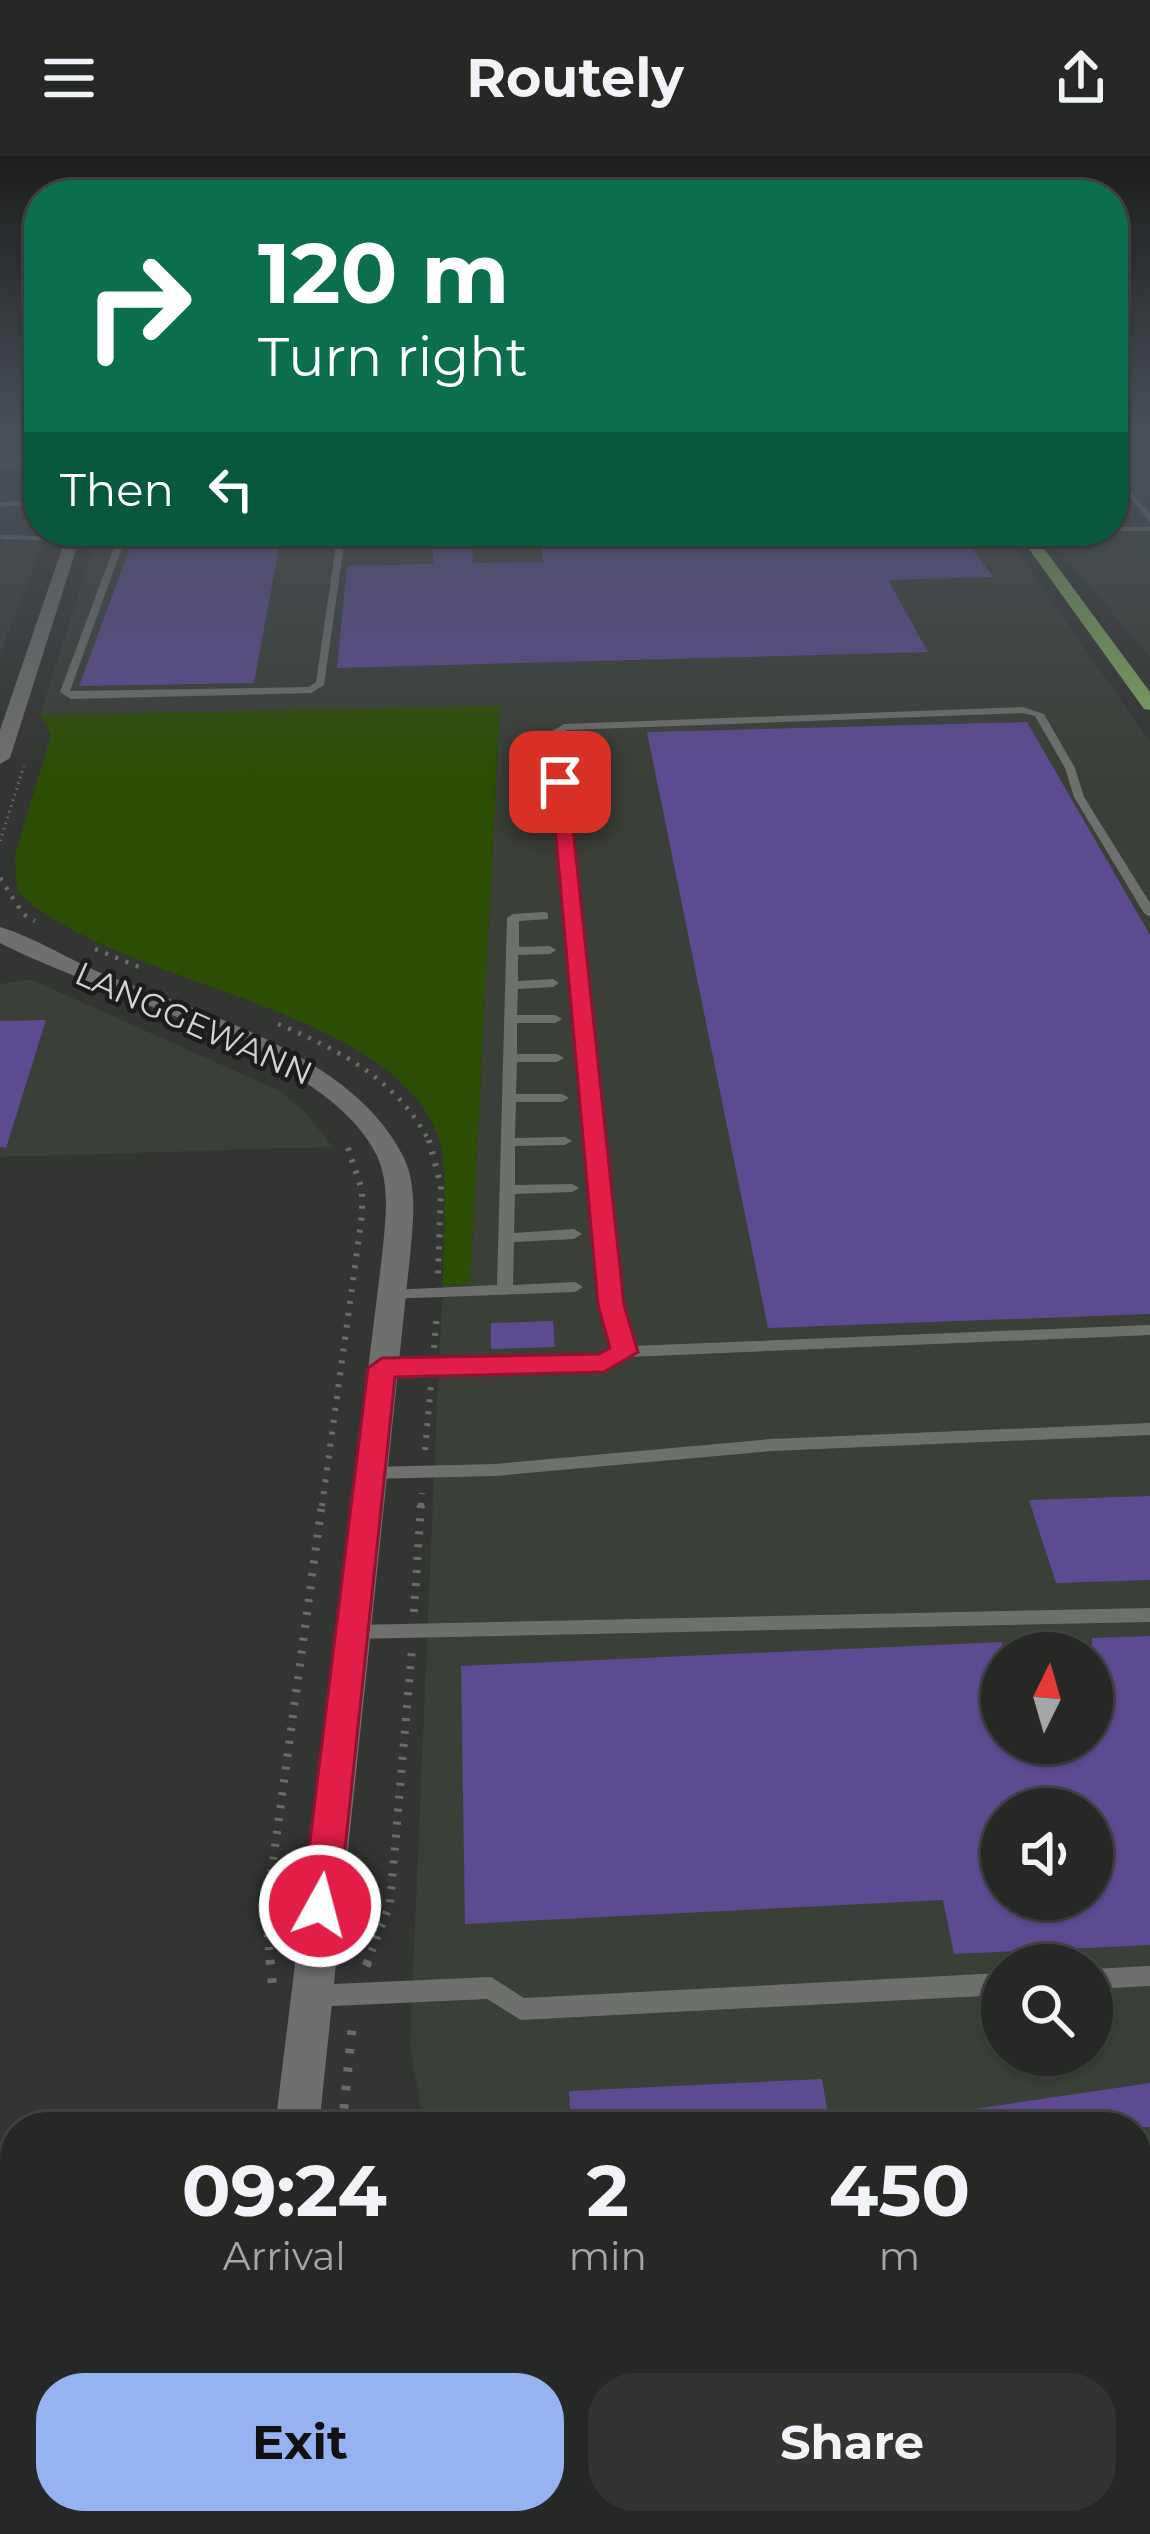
<!DOCTYPE html>
<html lang="en">
<head>
<meta charset="utf-8">
<style>
  body { margin:0; font-family:Montserrat,sans-serif; background:#323432; color:#f1f3f6; height:100vh; display:flex; flex-direction:column; font-size:45px; white-space:nowrap }
  * { box-sizing:border-box; margin:0 }
  p { font-size:39px; color:#a4a6a7 }
  .icon { flex:none; width:66px; height:66px; fill:none; stroke:currentColor; stroke-width:2; stroke-linecap:round; stroke-linejoin:round }
  .map { position:relative; flex:1; overflow:hidden }
  .sheet { position:absolute; left:0px; top:1956px; width:1152px; height:423px; display:flex; flex-direction:column; background:#262826; border-radius:48px 48px 0 0; box-shadow:0 3px 9px #0004,0 0 0 3px #424443 }
  .sheet>* { flex:none }
  .banner { position:absolute; left:24px; top:24px; width:1104px; height:366px; border-radius:48px; box-shadow:0 3px 9px #0004,0 0 0 3px #424443; background:#0b6e4f; color:#fff; overflow:hidden }
  .needle { width:78px; rotate:5deg }
  .buttons { position:absolute; left:981px; top:1476px; display:grid; gap:24px }
  .buttons a { display:grid; place-items:center; width:132px; height:132px; border-radius:50%; background:#262826; box-shadow:0 3px 9px #0004,0 0 0 3px #424443; font-size:60px }
  .pin { position:absolute; display:grid; place-items:center; width:102px; height:102px; color:#fff; margin:-51px; border-radius:24px; box-shadow:0 6px 18px #0006 }
  .me { position:absolute; width:132px; margin:-66px; rotate:7deg; stroke-linejoin:round; filter:drop-shadow(0 0 9px #0008) }
  .turn { display:flex; align-items:center; gap:42px; height:252px; padding:0 36px; font-size:54px }
  .turn .icon { width:156px; height:156px; stroke-width:2.5 }
  .turn b { display:block; font-size:84px; line-height:102px }
  .then { display:flex; align-items:center; height:114px; padding:0 36px; background:#0003; gap:24px; font-size:45px }
  .eta { display:flex; justify-content:space-evenly; align-items:center; height:204px; text-align:center }
  .eta b { font-size:72px; font-weight:700; line-height:84px }
  .primary-button { display:flex; gap:24px; margin-top:auto; padding:24px 36px }
  .primary-button a { flex:1; height:138px; border-radius:48px; background:#95b2f1; color:#111; font-size:48px; font-weight:700; line-height:138px; text-align:center }
  .primary-button a+a { background:#323432; color:#f1f3f6 }
  header { display:flex; justify-content:space-between; align-items:center; height:156px; padding:0 36px; background:#262826; font-size:54px; font-weight:700 }
  .map>svg:first-child { display:block }
</style>
</head>
<body>
<header><svg class="icon" aria-label="menu" viewBox="0 0 24 24"><path d="M4 6h16M4 12h16M4 18h16"/></svg>Routely<svg class="icon" aria-label="share" viewBox="0 0 24 24"><path d="M12 15V3M7 8l5-5 5 5M5 13v7h14v-7"/></svg></header>
<div class="map">
<svg width="1150" height="2378" viewBox="0 0 1150 2378">
  <rect width="100%" height="100%" fill="#333532"/>
  <path fill="#3a3f37" fill-rule="evenodd" d="M 1113,283 L 1150,283 L 1150,501 L 1043,375 L 1113,375 Z
    M 39,344 L 39,375 L 48,375 L 0,498 L 0,345 Z
    M 99,375 L 1003,375 L 1150,586 L 1150,2378 L 583,2378 L 561,2364 L 1137,2364 L 1137,1971 L 424,1971 L 410,1889 L 437,1249 L 443,1129 L 470,1128 L 500,550 L 40,559 ZM 1002,1497 L 1092,1497 L 1092,1587 L 1002,1587 ZM 1002,1653 L 1092,1653 L 1092,1743 L 1002,1743 ZM 1002,1809 L 1092,1809 L 1092,1899 L 1002,1899 Z
    M 30,823 L 278,934 L 303,954 L 333,991 L 0,1001 L 0,828 Z"/>
  <path fill="#2c4d04" d="M 500,550 L 470,1128 L 443,1129 C 442,1092 449,1015 439,983 C 396,849 113,830 17,735 L 15,700 L 51,579 L 40,559 Z"/>
  <path fill="#5d4b92" fill-rule="evenodd" d="M 0,283 L 38,283 L 23,310 L 0,310 Z
    M 136,375 L 282,375 L 254,527 L 79,530 Z
    M 433,375 L 471,375 L 473,407 L 543,406 L 539,375 L 861,375 L 868,386 L 967,384 L 993,421 L 888,424 L 928,496 L 337,512 L 347,410 L 433,408 Z
    M 1027,566 L 1150,779 L 1150,1158 L 768,1172 L 647,576 Z
    M 46,864 L 6,992 L 0,991 L 0,865 Z
    M 553,1165 L 555,1191 L 491,1193 L 491,1167 Z
    M 1150,1340 L 1150,1424 L 1056,1427 L 1029,1344 Z
    M 1150,1480 L 1150,1789 L 954,1798 L 943,1744 L 465,1768 L 461,1510 L 1002,1486 L 1002,1587 L 1092,1587 L 1092,1482 ZM 1002,1653 L 1092,1653 L 1092,1743 L 1002,1743 Z
    M 822,1923 L 830,1971 L 571,1971 L 569,1935 Z
    M 1150,1927 L 1150,1971 L 955,1971 L 954,1956 Z"/>
  <g fill="none" stroke-linecap="round" stroke-linejoin="round">
    <path stroke="#6a6c69" stroke-width="3" stroke-dasharray="1.5 4.5" stroke-linecap="butt" d="M 0,685 L 24,610"/>
    <path stroke="#6a6c69" stroke-width="4.5" stroke-dasharray="3 8" stroke-linecap="butt" d="M 0,722 L 23,758 L 35,765
      M 95,793 L 144,813
      M 278,868 C 341,895 398,924 430,987"/>
    <path stroke="#6a6c69" stroke-width="6" stroke-dasharray="3 9" stroke-linecap="butt" d="M 429,984 L 441,1030 L 438,1120
      M 434,1192 L 437,1158
      M 425,1294 L 431,1229
      M 322,1350 L 362,1059 L 362,1034 L 347,989
      M 421,1350 L 422,1337"/>
    <path stroke="#6a6c69" stroke-width="8" stroke-dasharray="3 10" stroke-linecap="butt" d="M 414,1456 L 421,1347
      M 270,1807 L 266,1757 L 322,1347
      M 367,1807 L 390,1748 L 412,1493"/>
    <path stroke="#6a6c69" stroke-width="9" stroke-dasharray="4.5 14" stroke-linecap="butt" d="M 270,1804 L 273,1836
      M 366,1810 L 369,1804
      M 342,1971 L 353,1863
      M 527,2364 L 539,2378
      M 199,2378 L 216,2364"/>
    <path fill="#6e706d" fill-rule="evenodd" d="M 1150,289 L 1150,293 L 1113,294 L 1113,290 Z
      M 1113,314 L 1150,359 L 1150,366 L 1113,321 Z
      M 39,344 L 39,348 L 0,351 L 0,347 Z
      M 1113,371 L 1150,371 L 1150,375 L 1113,375 Z
      M 120,375 L 128,375 L 70,535 L 309,531 L 316,526 L 338,375 L 346,375 L 324,529 L 311,537 L 71,543 L 60,536 Z
      M 0,379 L 73,381 L 77,383 L 73,385 L 1,383 Z
      M 1023,551 L 1044,558 L 1075,612 L 1084,641 L 1150,747 L 1150,761 L 1144,757 L 1074,641 L 1065,612 L 1035,560 L 1023,557 L 567,574 L 560,579 L 619,1149 L 632,1190 L 1150,1169 L 1150,1179 L 628,1201 L 604,1213 L 376,1216 L 374,1212 L 382,1206 L 601,1202 L 616,1194 L 603,1149 L 551,576 L 564,568 Z
      M 544,756 L 548,757 L 548,763 L 519,765 L 519,791 L 550,790 L 556,794 L 550,798 L 518,799 L 518,825 L 553,823 L 559,827 L 553,831 L 518,833 L 517,859 L 555,859 L 562,863 L 555,867 L 517,867 L 517,898 L 557,898 L 564,902 L 557,906 L 517,906 L 516,938 L 562,938 L 569,942 L 562,946 L 516,946 L 515,982 L 565,981 L 572,985 L 565,989 L 515,990 L 515,1029 L 572,1028 L 579,1032 L 572,1036 L 515,1038 L 514,1077 L 574,1073 L 582,1078 L 574,1083 L 514,1086 L 513,1129 L 575,1126 L 583,1131 L 575,1136 L 385,1143 L 383,1139 L 385,1135 L 391,1134 L 497,1129 L 507,762 L 513,758 Z
      M 1150,1267 L 1150,1279 L 771,1295 L 495,1320 L 370,1323 L 364,1321 L 361,1317 L 364,1313 L 370,1311 L 495,1308 L 771,1283 Z
      M 1150,1452 L 1150,1466 L 353,1483 L 346,1481 L 343,1476 L 346,1471 L 353,1469 Z
      M 1150,1810 L 1150,1830 L 1092,1833 L 1092,1813 Z
      M 1002,1817 L 1002,1839 L 521,1864 L 487,1843 L 311,1851 L 303,1848 L 299,1840 L 303,1832 L 311,1829 L 491,1821 L 524,1842 Z"/>
    <path fill="#6e706d" fill-rule="evenodd" d="M 68,375 L 82,375 L 10,602 L 0,608 L 0,574 Z
      M 0,771 C 34,781 68,803 101,817 C 200,857 351,897 403,1000 C 418,1029 413,1068 410,1100 L 319,1971 L 275,1971 L 382,1100 C 385,1068 391,1030 377,1000 C 328,897 100,839 0,787 Z"/>
    <path fill="#6e706d" fill-rule="evenodd" d="M 253,2364 L 315,2364 L 309,2378 L 247,2378 Z
      M 420,2364 L 481,2364 L 487,2378 L 426,2378 Z"/>
    <path fill="#7fa55d" fill-rule="evenodd" d="M 1016,375 L 1031,375 L 1150,536 L 1150,554 L 1144,553 Z"/>
  </g>
  <linearGradient id="sky" x2="0" y2="1"><stop stop-color="#1c1d1c"/><stop offset="0.46" stop-color="#4a515a"/><stop offset="1" stop-color="#4a515a" stop-opacity="0"/></linearGradient>
  <rect width="1150" height="616" fill="url(#sky)"/>
  <path fill="#e11d48" stroke="#92132f" stroke-width="3" d="M 560,620 L 568,626 L 624,1149 L 638,1196 L 604,1216 L 395,1221 L 339,1750 L 333,1761 L 320,1766 L 307,1761 L 302,1750 L 368,1212 L 382,1202 L 599,1198 L 610,1192 L 598,1149 L 551,626 Z"/>
  <g text-anchor="middle" dominant-baseline="central" stroke-width="9" stroke-linejoin="round" paint-order="stroke">
    <g font-size="33" fill="#d2d3d2" stroke="#1b1c1b">
      <text transform="translate(194 867) rotate(24)">LANGGEWANN</text>
    </g>
  </g>
</svg>
<div class="buttons">
<a><svg class="needle" viewBox="-14 -14 28 28"><path d="M0-13l5 13h-10z" fill="#e53935"/><path d="M0 13l5-13h-10z" fill="#a4a6a7"/></svg></a>
<a><svg class="icon" aria-label="sound" viewBox="0 0 24 24"><path d="M4 9h4l5-4v14l-5-4H4zM17 9q2 3 0 6"/></svg></a>
<a><svg class="icon" aria-label="search" viewBox="0 0 24 24"><circle cx="10" cy="10" r="6"/><path d="M15 15l6 6"/></svg></a>
</div>
<div class="pin" style="left:560px;top:626px;background:#d93025"><svg class="icon" aria-label="arrive" viewBox="0 0 24 24"><path d="M6 21V4h12l-3 4 3 4H6"/></svg></div>
<svg class="me" style="left:320px;top:1750px" viewBox="-20 -20 40 40"><circle r="17" fill="#e11d48" stroke="#fff" stroke-width="3"/><path d="M0-11L8 9 0 5-8 9z" fill="#fff"/></svg>
<div class="banner">
<div class="turn"><svg class="icon" aria-label="right" viewBox="0 0 24 24"><path d="M7 20v-9h11M14 6l5 5-5 5"/></svg><div><b>120 m</b>Turn right</div></div>
<div class="then">Then<svg class="icon" aria-label="left" viewBox="0 0 24 24"><path d="M17 20v-9H6M10 6l-5 5 5 5"/></svg></div>
</div>
<section class="sheet">
<div class="eta">
<div><b>09:24</b><p>Arrival</p></div>
<div><b>2</b><p>min</p></div>
<div><b>450</b><p>m</p></div>
</div>
<div class="primary-button"><a>Exit</a><a>Share</a></div>
</section>
</div>
</body>
</html>
